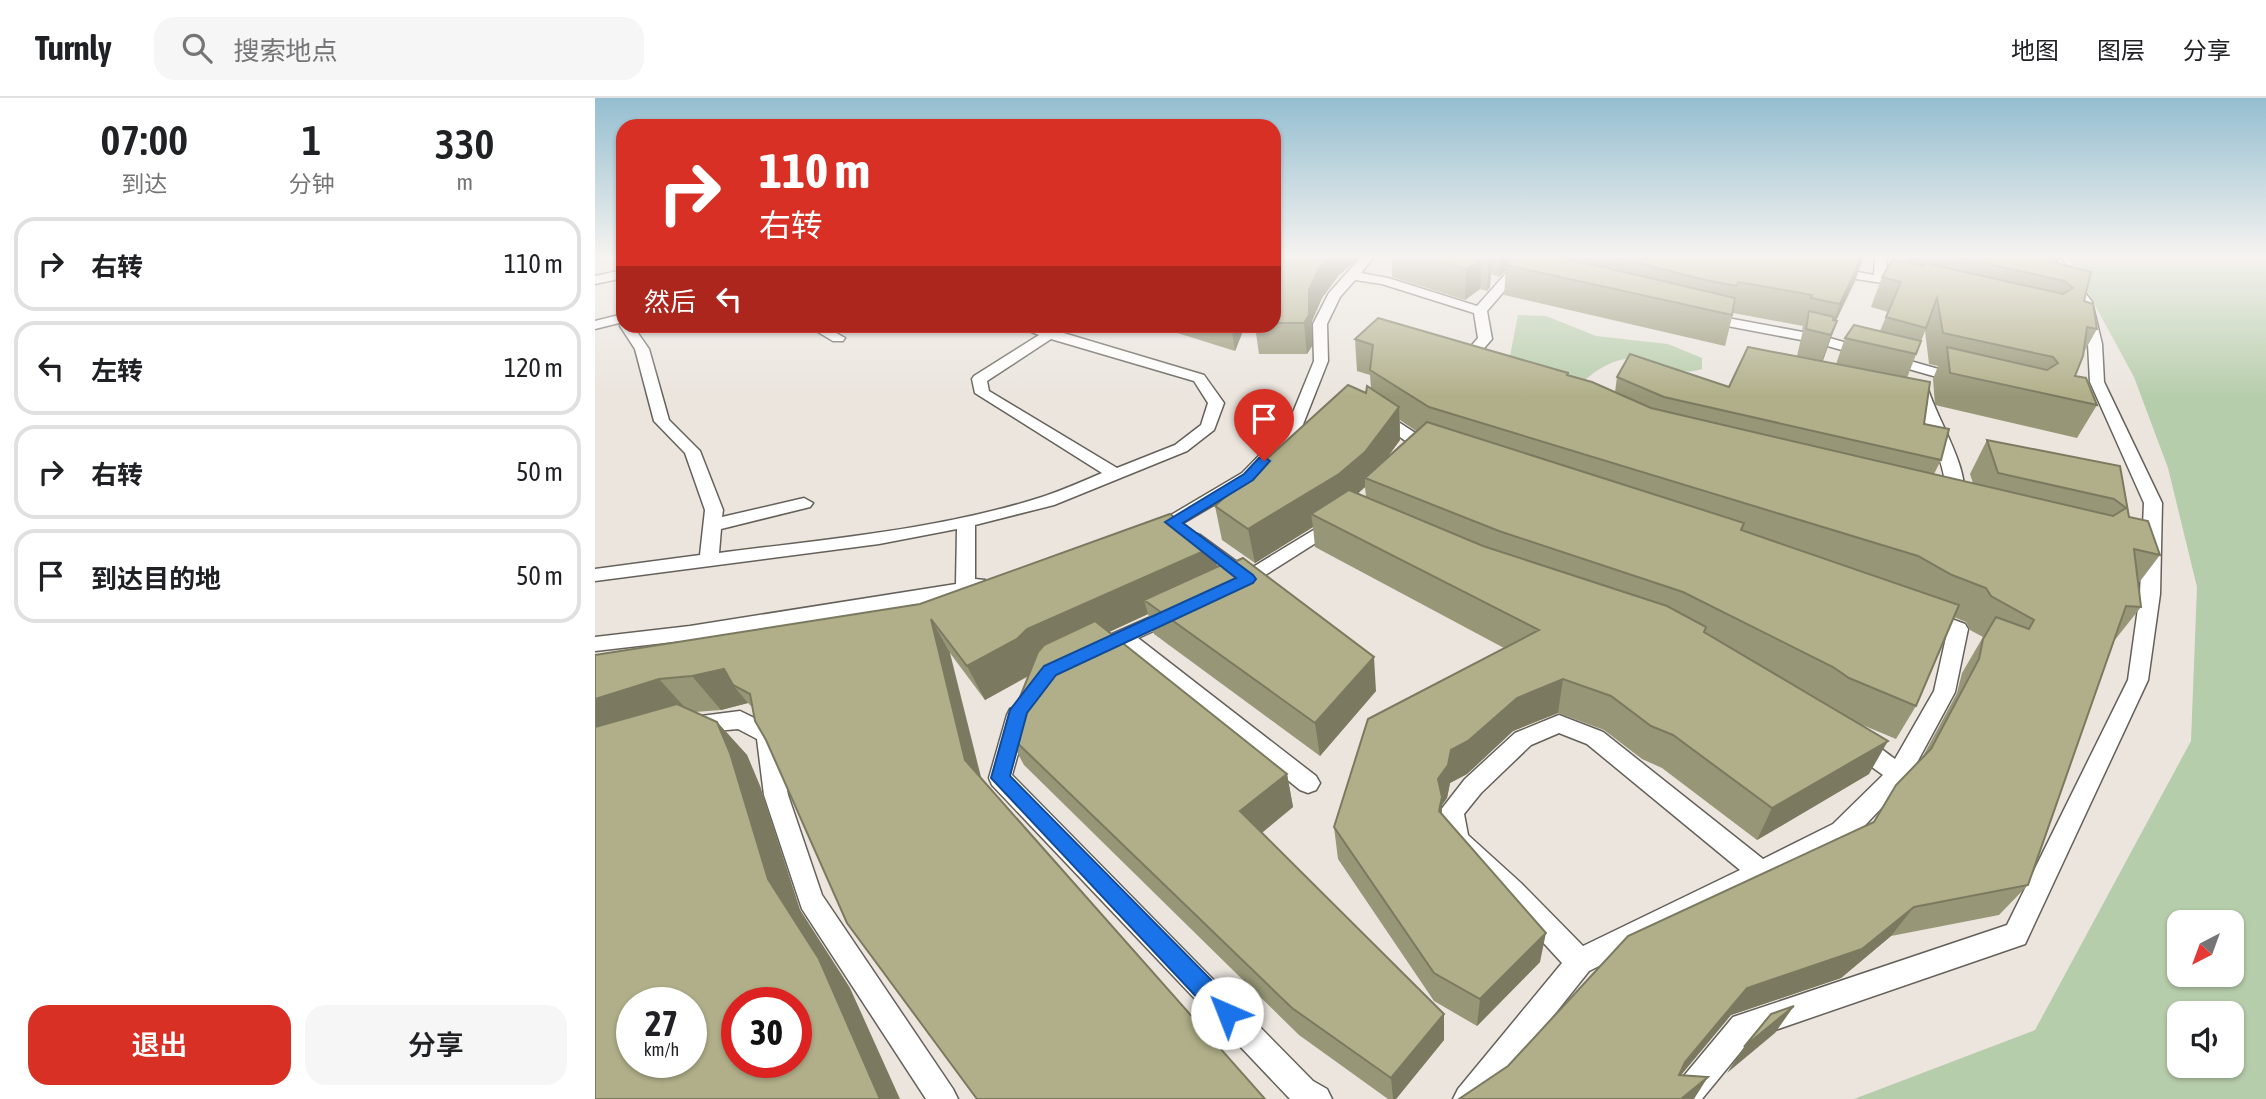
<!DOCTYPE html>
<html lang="zh">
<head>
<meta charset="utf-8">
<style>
  body { margin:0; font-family:"Asap Condensed","Noto Sans SC",sans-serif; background:#f6f6f6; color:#202124; height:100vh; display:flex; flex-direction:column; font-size:26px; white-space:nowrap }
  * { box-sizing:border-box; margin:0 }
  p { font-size:23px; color:#757577 }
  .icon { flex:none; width:38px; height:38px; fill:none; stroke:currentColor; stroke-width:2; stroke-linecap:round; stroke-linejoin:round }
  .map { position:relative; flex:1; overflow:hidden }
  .panel { display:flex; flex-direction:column; background:#fff; width:595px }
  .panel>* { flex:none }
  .top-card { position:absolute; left:21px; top:21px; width:665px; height:214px; border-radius:21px; box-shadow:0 2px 5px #0004; background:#d93025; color:#fff; overflow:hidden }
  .needle { width:46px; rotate:221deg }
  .tools { position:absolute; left:1572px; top:812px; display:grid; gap:14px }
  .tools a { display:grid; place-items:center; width:77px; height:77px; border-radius:14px; background:#fff; box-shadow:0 2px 5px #0004; font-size:35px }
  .speed { position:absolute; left:21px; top:889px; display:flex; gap:14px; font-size:35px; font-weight:700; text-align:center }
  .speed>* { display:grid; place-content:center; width:91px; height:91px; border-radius:50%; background:#fff; box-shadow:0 2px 5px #0004; line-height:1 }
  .speed small { font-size:18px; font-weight:400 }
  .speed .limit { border:10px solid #d22; background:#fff; color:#111 }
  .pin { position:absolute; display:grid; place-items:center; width:60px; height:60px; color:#fff; margin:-72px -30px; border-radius:50% 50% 50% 0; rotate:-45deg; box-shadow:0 0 7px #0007 }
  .pin .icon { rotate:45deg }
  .me { position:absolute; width:77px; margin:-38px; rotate:316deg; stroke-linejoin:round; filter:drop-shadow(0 0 5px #0008) }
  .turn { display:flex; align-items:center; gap:24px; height:147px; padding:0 28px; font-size:32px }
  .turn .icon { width:91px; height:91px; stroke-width:2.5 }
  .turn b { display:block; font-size:49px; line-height:60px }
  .then { display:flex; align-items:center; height:66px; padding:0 28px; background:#0003; gap:14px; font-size:26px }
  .eta { display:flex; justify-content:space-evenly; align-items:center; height:119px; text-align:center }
  .eta b { font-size:42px; font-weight:600; line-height:49px }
  .button { display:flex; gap:14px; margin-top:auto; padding:14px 28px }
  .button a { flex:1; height:80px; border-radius:21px; background:#d93025; color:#fff; font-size:28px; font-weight:600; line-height:80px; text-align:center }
  .button a+a { background:#f6f6f6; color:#202124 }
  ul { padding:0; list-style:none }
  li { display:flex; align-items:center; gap:21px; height:94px; margin:0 14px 10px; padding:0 14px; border:4px solid #e0e0e0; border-radius:21px }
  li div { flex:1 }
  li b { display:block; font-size:26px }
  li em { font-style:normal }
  header { display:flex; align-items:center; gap:42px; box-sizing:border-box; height:98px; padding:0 35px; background:#fff; border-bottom:2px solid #e0e0e0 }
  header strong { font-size:33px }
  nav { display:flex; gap:38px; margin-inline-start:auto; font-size:24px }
  .search { width:490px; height:63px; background:#f6f6f6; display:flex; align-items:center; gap:18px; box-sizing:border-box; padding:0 24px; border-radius:21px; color:#757577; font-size:26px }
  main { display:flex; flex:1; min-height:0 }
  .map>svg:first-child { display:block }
</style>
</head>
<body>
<header>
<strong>Turnly</strong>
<div class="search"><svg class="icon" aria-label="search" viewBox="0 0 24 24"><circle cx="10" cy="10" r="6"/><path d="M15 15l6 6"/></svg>搜索地点</div>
<nav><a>地图</a><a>图层</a><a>分享</a></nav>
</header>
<main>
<section class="panel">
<div class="eta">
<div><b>07:00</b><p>到达</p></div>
<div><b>1</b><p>分钟</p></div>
<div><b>330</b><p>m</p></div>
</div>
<ul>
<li><svg class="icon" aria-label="right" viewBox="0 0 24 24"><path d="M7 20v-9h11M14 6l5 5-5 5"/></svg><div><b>右转</b></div><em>110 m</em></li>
<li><svg class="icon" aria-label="left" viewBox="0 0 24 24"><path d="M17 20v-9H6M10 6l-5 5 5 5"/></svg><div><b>左转</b></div><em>120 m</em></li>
<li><svg class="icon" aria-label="right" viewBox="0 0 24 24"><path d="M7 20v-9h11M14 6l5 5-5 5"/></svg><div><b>右转</b></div><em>50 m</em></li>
<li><svg class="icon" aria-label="arrive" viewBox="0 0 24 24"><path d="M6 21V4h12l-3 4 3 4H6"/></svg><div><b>到达目的地</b></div><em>50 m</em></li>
</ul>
<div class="button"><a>退出</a><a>分享</a></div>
</section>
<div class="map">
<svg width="1671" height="1001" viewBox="0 0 1671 1001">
  <rect width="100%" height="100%" fill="#ebe5de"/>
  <path fill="#b6cdab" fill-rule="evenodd" d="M 1474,159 L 1671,159 L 1671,1001 L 1259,1001 L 1440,932 L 1596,643 L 1602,489 L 1573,370 L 1539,279 ZM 1584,824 L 1636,824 L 1636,877 L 1584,877 ZM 1584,915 L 1636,915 L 1636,968 L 1584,968 Z
    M 923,217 L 951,218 L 1001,238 L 1073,246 L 1107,260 L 1107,271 C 1087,278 1074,268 1055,263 C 1028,254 1006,268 986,285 L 914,263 Z"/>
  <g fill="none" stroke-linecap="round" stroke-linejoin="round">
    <g stroke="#65615a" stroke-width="3">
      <path id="minor" d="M 766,159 L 779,159 L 766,175 L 793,180 L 882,208 L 922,163 L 928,159 L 942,159 L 930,169 L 892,213 L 897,241 L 872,270 L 867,271 L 860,267 L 883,240 L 879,215 L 787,186 L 760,182 L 745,199 L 732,226 L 733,263 L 705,334 L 659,383 L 583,428 L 558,438 L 552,436 L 549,432 L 552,428 L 571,420 L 647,375 L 692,329 L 719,263 L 718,226 L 734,195 Z
        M 1280,159 L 1292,159 L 1291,179 L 1313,183 L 1313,189 L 1236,177 L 1230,173 L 1236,169 L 1279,177 Z
        M 1452,159 L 1464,159 L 1497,204 L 1507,246 L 1509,284 L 1567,405 L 1565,496 L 1553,582 L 1430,846 L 1157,940 L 1107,1001 L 1073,1001 L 1078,991 L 1138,919 L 1412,827 L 1533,582 L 1545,496 L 1549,405 L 1495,284 L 1493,246 L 1483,204 Z
        M 28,172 L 28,180 L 0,186 L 0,178 Z
        M 28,216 L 28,224 L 0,231 L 0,223 Z
        M 1111,216 L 1224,237 L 1368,278 L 1370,281 L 1363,285 L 1222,245 L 1106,223 L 1104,220 Z
        M 27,225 L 28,228 L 38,228 L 54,251 L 74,322 L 105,353 L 128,412 L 127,419 L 209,400 L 218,405 L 215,409 L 126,431 L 124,455 C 231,441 343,432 447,399 C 468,392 488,383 507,375 L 380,295 L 377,281 L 379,278 L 444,237 L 429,231 L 428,228 L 445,228 L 609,277 L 629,305 L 619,332 L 592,353 L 459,407 L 380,427 L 380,481 L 390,482 L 392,487 L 390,492 L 341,505 L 95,542 L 0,553 L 0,539 L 95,528 L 361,486 L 362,431 L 284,446 L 0,483 L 0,471 L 105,457 L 110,412 L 90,355 L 59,323 L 40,251 L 25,228 ZM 456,241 L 599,283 L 613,305 L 606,327 L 580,347 L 522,370 L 394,293 L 392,283 Z
        M 213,228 L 229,228 L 250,240 L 248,243 L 238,243 Z
        M 1325,283 L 1332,287 C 1339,318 1381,378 1366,407 L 1354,407 L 1351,403 C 1353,360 1326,328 1318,287 Z
        M 783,312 L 788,314 L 845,351 L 837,356 L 822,351 L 778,320 L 775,317 Z
        M 740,419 L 749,425 L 746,429 L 653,488 L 644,485 L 590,441 L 599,435 L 605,437 L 653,472 Z
        M 580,508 L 587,510 L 590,515 L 587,520 L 543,540 L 721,678 L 725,685 L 721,692 L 713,695 L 705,692 L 526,548 L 499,560 L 492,557 L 489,552 L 492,547 Z
        M 1330,511 L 1370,526 L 1373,531 L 1360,594 L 1312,683 L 1256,742 L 994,873 L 892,1001 L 858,1001 L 863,991 L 967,865 L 908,801 L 853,750 L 845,713 L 870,681 L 920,635 L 964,617 L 1008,634 L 1168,761 L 1238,726 L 1288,677 L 1256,654 L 1253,648 L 1256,642 C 1272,636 1287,652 1300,661 L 1339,593 L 1352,535 L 1323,523 L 1320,518 L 1323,513 ZM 964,635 L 992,646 L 1145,772 L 988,848 L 926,785 L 873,737 L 869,716 L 886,695 L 936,647 Z
        M 423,608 L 431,611 L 434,617 L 417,677 L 718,983 L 732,991 L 737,1001 L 695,1001 L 397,687 L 394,680 L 412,617 L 415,611 Z
        M 145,613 L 180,630 L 193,697 L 227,797 L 358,991 L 363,1001 L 331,1001 L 207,811 L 169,697 L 162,641 L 143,631 L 98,635 L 90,632 L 87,626 L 90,620 Z"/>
    </g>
    <use href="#minor" fill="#fff" fill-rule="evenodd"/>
  </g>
  <path fill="#979676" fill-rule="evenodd" d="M 679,159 L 765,159 L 744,177 L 727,200 L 717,223 L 717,248 L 712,256 L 664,256 L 660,228 L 679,228 Z
    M 797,159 L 1269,159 L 1260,183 L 1241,223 L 1228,263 L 1241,266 L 1250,240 L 1285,233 L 1293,214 L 1276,209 L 1287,179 L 1311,164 L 1310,159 L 1464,159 L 1461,165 L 1489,203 L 1502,231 L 1489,254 L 1480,278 L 1502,307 L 1482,340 L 1340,307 L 1338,281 L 1343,268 L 1334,266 L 1330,233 L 1312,280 L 1329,326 L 1346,362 L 1339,376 L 1378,385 L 1375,376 L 1392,342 L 1525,368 L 1534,419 L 1565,457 L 1543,486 L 1546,509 L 1519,543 L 1433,787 L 1404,817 L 1296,838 L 1246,880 L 1136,917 L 1086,977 L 864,1001 L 1278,725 L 1301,687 L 1327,660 L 1362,595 L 1367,575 L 1388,539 L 1375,532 L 1371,524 L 1359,519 L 1321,608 L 1301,641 L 1258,623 L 1274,676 L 1162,742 L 1067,670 L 1047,661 L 1009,632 L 963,615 L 918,633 L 872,676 L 855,685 L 852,700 L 847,707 L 847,715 L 945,864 L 882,928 L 839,903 L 743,761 L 739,729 L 909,550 L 720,449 L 718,429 L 660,465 L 627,442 L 620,408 L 771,295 L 776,290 L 775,277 L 762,273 L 760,241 L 973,275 L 973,278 L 1020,294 L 1022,279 L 1134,289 L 1202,258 L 1208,232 L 1207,231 L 1208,228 L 1138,215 L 1130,248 L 909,197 L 911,172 L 904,179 L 896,176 L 895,189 L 892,193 L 885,191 L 870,202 L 797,179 ZM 805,322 L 821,333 L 793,358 L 805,342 ZM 770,389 L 771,399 L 762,396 Z
    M 560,228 L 650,228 L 640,253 Z
    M 618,449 L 622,469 L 781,593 L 725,658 L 559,536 L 553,516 L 514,534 L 692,676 L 698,709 L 667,735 L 849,916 L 849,942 L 801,1001 L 793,1001 L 704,937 L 429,667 L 411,634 L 434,578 L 390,602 L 355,555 L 158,610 L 153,605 L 126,612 L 100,614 L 122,624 L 152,657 L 165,688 L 205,812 L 255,890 L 0,557 L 325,506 Z"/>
  <path fill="#7b7a60" d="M 733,159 L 765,159 L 744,177 L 727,200 L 717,223 L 717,248 L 712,256 L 709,225 L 714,192 L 724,170 Z
    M 897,159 L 895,189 L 892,193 L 894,163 Z
    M 905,159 L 924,159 L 911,167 L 911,172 L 904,179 Z
    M 1267,159 L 1260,183 L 1234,237 L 1245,206 Z
    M 887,161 L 885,191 L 870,202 L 871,171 Z
    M 1242,223 L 1231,254 L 1225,269 L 1236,237 Z
    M 636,228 L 650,228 L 640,253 Z
    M 804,309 L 805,342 L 776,382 L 770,380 L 770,389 L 747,410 L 716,416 L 718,429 L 660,465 L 653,431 Z
    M 618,449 L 625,483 L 549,502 L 553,516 L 447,565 L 438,575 L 390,602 L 372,568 L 432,531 Z
    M 336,521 L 355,555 L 390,695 L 370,662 Z
    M 779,559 L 781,593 L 725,658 L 720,625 Z
    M 129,571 L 138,587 L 153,605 L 126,612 L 97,578 Z
    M 64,581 L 95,615 L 0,643 L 0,601 Z
    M 968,581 L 963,615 L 918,633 L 872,676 L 855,685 L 852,700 L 847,707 L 846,732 L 844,745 L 843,681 L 856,652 L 922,600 Z
    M 122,624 L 152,657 L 165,688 L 205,812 L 255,890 L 305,1001 L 285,1001 L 173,781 Z
    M 1293,643 L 1274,676 L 1162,742 L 1177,710 Z
    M 692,676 L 698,709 L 654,745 L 645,713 Z
    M 1319,809 L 1296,838 L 1246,880 L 1136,917 L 1076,989 L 1090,964 L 1152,890 Z
    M 951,835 L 945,864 L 882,928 L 885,901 Z
    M 1199,908 L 1180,935 L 1132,975 L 1149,949 Z
    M 849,916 L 849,942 L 801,1001 L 798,1001 L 796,980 Z
    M 1113,979 L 1099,1001 L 1086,1001 Z"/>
  <path fill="#b0af89" stroke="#7b7a60" stroke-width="2" fill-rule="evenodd" d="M 684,159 L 733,159 L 724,170 L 714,192 L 714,217 L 709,225 L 679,225 L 679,165 Z
    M 830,159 L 897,159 L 894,163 L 887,161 L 871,171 Z
    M 918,159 L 964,159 L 995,166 L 1140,200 L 1137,217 L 911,167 Z
    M 1020,159 L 1267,159 L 1245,206 L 1216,200 L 1217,197 L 1143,184 L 1142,188 L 1110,182 Z
    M 1362,159 L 1464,159 L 1461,165 L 1496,174 L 1489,203 L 1498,206 L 1502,231 L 1492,229 L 1488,258 L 1480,278 L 1491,280 L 1502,307 L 1355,275 L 1352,249 L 1452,272 L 1463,265 L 1458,259 L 1348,235 L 1342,200 L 1331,230 L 1291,219 L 1306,184 L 1287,179 L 1298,161 L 1329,168 L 1329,165 L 1468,196 L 1478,190 L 1469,183 Z
    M 1214,213 L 1239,219 L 1238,222 L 1242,223 L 1236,237 L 1211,231 Z
    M 783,220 L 973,275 L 972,277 L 997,284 L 1056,310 L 1518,418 L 1531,410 L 1519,401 L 1403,375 L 1392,342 L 1525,368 L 1534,419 L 1553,423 L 1565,457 L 1539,451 L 1546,509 L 1531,508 L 1433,787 L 1319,809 L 1267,851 L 1152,890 L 1090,964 L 1084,977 L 1113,979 L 1086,1001 L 864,1001 L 913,968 L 1033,838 L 1279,724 L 1301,687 L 1336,651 L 1384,561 L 1388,541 L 1401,519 L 1434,531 L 1439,522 L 1396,498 L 1391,490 L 1357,477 L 1323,458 L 834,309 L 775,272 L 778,247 L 760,241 Z
    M 1259,227 L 1326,243 L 1321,256 L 1250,240 Z
    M 1153,249 L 1335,284 L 1329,326 L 1354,331 L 1346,362 L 1069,299 L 1022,279 L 1035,256 L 1134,289 Z
    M 753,287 L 771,295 L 772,288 L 804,309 L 770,354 L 744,376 L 653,431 L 620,408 Z
    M 832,324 L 1149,425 L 1146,432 L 1364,507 L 1321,608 L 1254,580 L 1238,569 L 1088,494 L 904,433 L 770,380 Z
    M 754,392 L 888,448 L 1072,508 L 1111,529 L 1109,534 L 1293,643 L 1177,710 L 1078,637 L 1056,628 L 1016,598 L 968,581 L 922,600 L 873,643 L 856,652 L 853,667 L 843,681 L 847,699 L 844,713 L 951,835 L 885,901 L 839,875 L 739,729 L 773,621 L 944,532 L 716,416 Z
    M 575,416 L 618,449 L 432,531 L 422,541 L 372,568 L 336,521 L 370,662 L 670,1001 L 382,1001 L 252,825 L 171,642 L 160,623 L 155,596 L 138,587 L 129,571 L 97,578 L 64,581 L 0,601 L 0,557 L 325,506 Z
    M 648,460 L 779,559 L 720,625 L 549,502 L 635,463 L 637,465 Z
    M 500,523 L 692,676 L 645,713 L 849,916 L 796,980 L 697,910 L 411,634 L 443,554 L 449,547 Z
    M 82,606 L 122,624 L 135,655 L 173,781 L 224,861 L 285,1001 L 0,1001 L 0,629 ZM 37,905 L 96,905 L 96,964 L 37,964 ZM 142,905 L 201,905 L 201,964 L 142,964 Z
    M 1199,908 L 1149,949 L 1176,916 Z"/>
  <linearGradient id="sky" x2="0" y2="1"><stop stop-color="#94bed0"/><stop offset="0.53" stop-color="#f6f3f0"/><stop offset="1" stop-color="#f6f3f0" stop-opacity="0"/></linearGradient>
  <rect width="1671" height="299" fill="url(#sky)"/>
  <path fill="#1a73e8" stroke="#114b97" stroke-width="2" d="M 669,359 L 675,363 L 658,382 L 588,425 L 658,477 L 661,481 L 658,485 L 461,577 L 432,615 L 415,678 L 640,906 L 644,915 L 640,923 L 632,926 L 624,923 L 396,680 L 415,612 L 449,568 L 641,480 L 570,424 L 649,376 L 664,360 Z"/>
</svg>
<div class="tools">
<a><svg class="needle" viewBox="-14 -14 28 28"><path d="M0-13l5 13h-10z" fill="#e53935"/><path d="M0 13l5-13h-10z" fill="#757577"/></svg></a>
<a><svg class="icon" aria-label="sound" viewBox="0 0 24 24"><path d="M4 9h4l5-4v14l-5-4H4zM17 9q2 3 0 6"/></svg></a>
</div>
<div class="speed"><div>27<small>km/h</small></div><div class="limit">30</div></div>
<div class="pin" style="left:669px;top:363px;background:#d93025"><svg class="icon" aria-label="arrive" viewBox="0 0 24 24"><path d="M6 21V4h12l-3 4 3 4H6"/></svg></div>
<svg class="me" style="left:632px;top:915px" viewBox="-20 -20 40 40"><circle r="19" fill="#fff"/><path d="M0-13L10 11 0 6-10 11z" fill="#1a73e8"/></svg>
<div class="top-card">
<div class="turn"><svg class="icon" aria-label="right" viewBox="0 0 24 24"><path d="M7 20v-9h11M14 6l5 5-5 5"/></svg><div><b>110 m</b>右转</div></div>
<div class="then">然后<svg class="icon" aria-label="left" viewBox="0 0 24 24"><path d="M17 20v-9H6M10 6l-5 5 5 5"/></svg></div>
</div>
</div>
</main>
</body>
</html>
